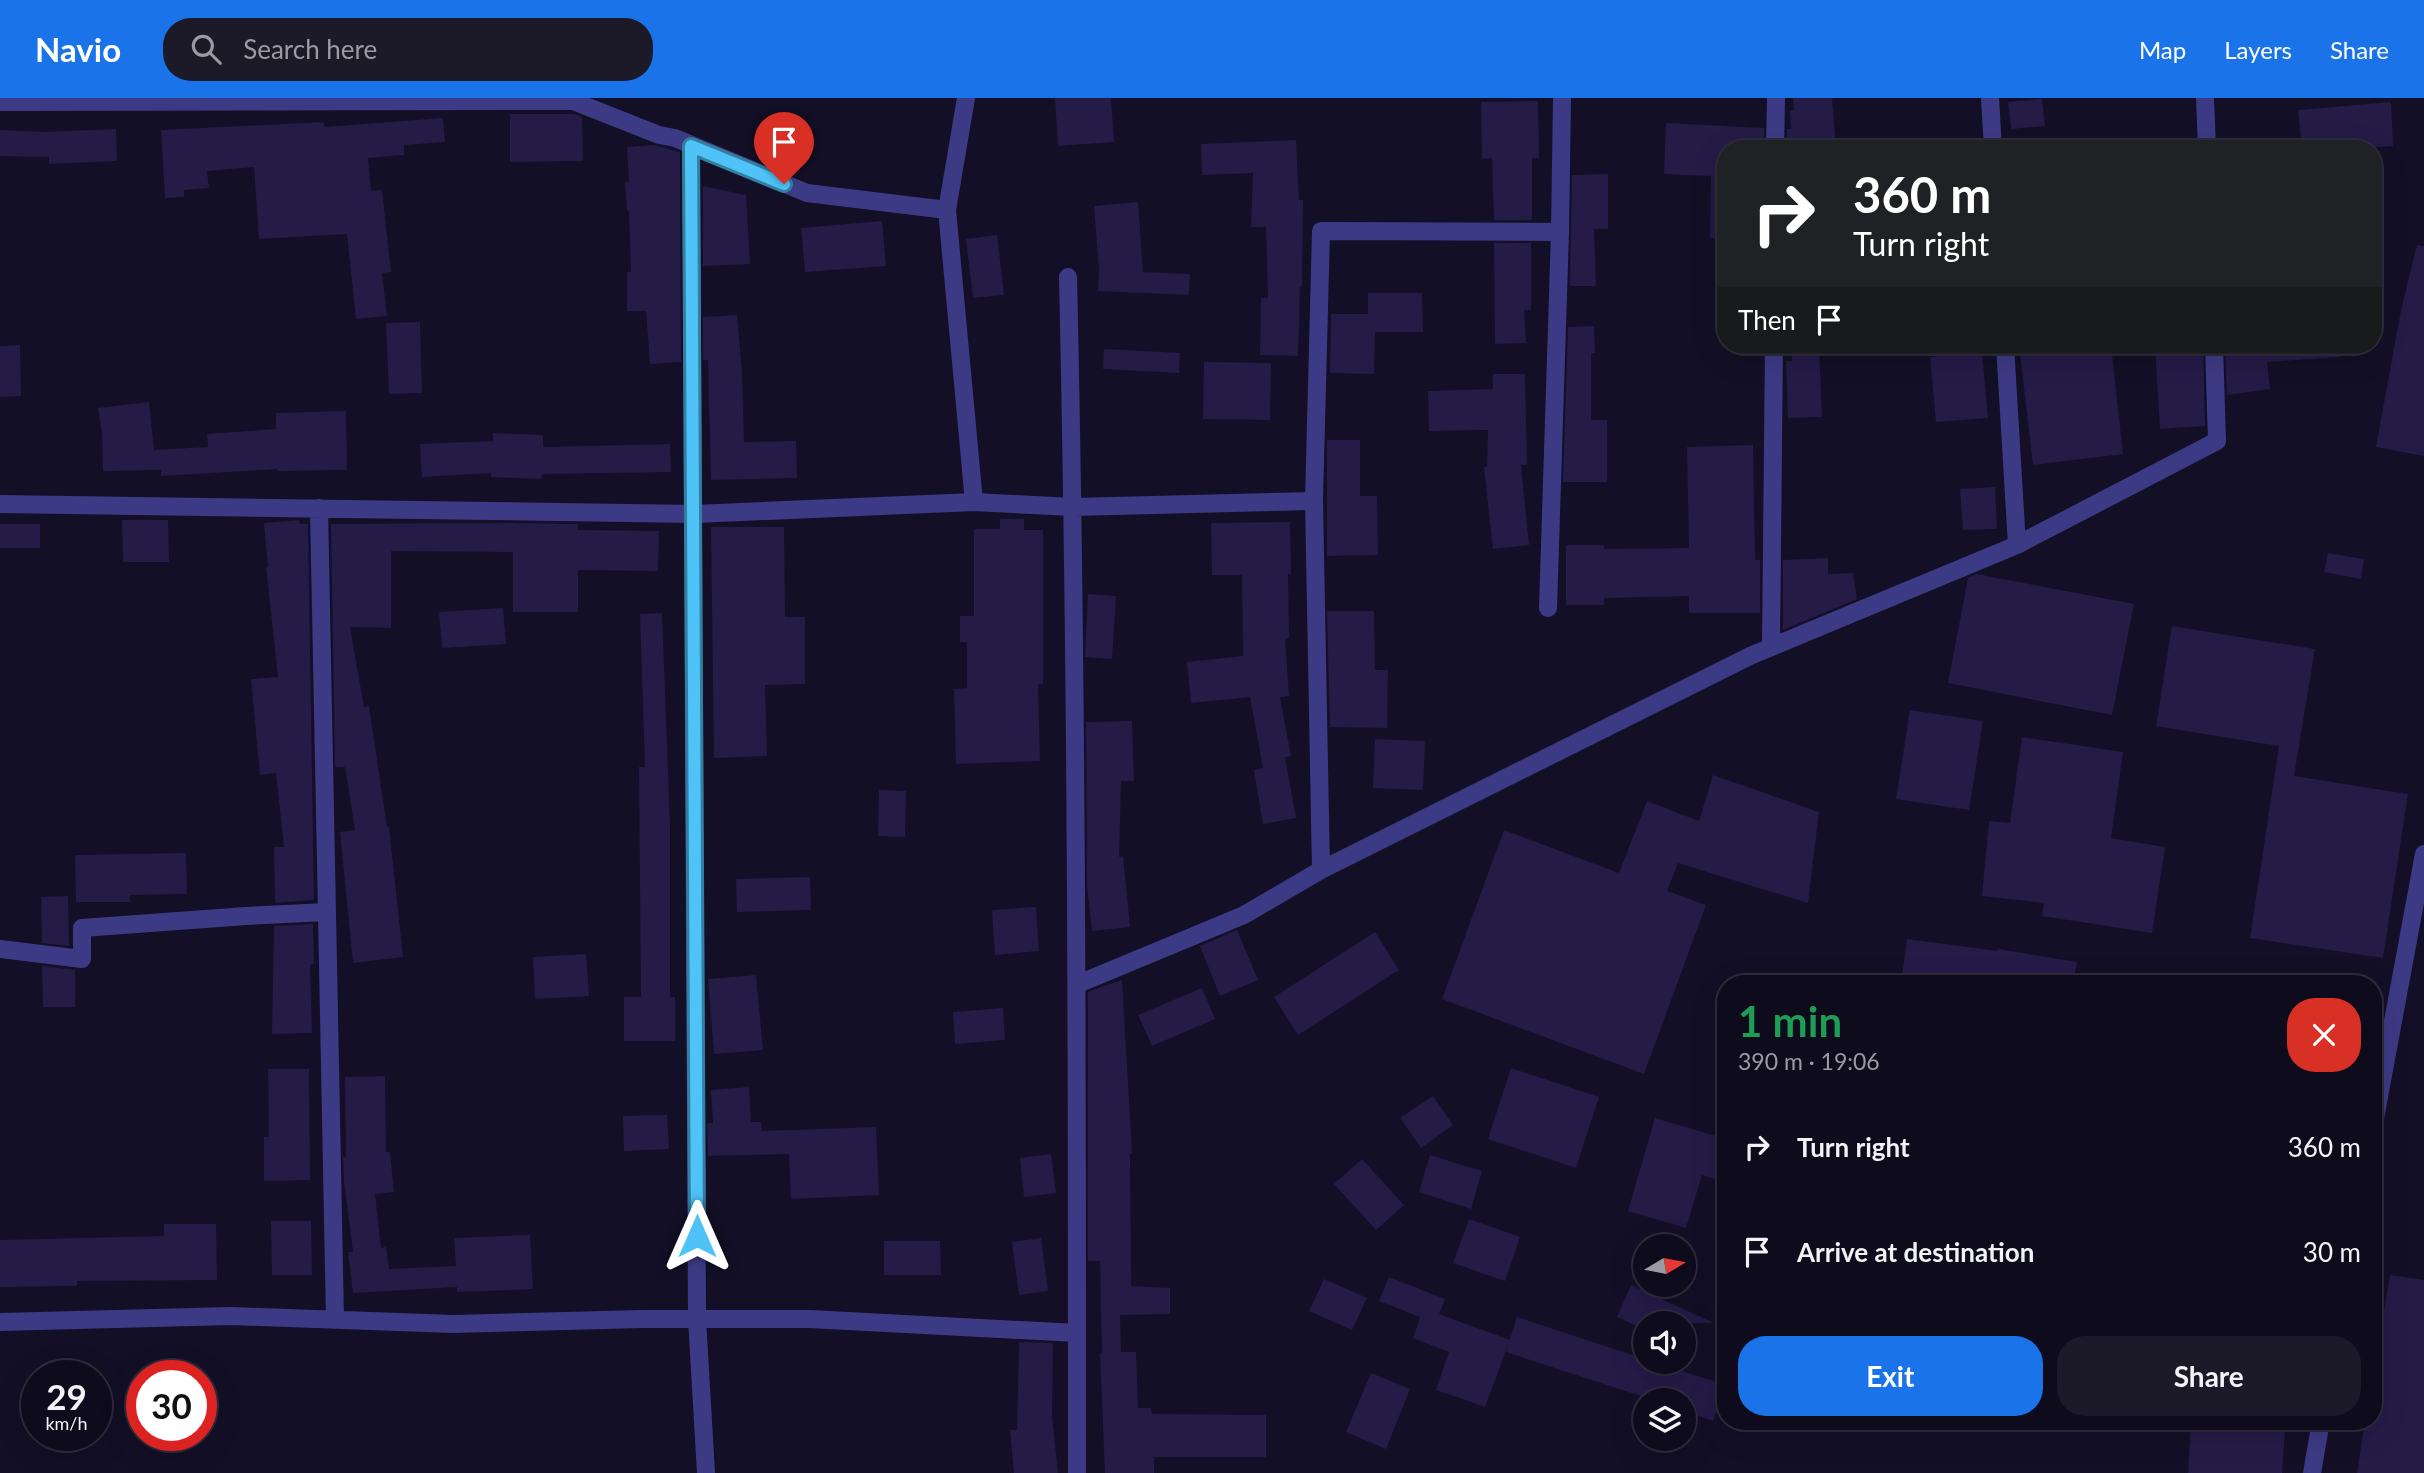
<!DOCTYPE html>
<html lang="en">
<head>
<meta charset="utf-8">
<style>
  body { margin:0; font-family:Lato,sans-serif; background:#1c1929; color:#f1f3f6; height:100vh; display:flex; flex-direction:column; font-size:26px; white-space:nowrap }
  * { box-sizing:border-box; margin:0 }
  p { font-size:23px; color:#9b9ba3 }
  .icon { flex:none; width:38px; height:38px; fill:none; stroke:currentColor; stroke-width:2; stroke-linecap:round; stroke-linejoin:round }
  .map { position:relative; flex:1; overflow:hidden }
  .details { position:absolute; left:1717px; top:877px; width:665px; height:455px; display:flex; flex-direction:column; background:#0e0b1c; border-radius:28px; box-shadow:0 7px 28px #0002,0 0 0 2px #2e2b3b }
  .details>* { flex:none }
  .hud { position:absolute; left:1717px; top:42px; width:665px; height:214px; border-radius:28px; box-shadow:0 7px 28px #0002,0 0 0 2px #2e2b3b; background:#202124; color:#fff; overflow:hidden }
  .needle { width:46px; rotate:80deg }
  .fabs { position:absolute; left:1633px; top:1136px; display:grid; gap:14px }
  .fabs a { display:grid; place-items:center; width:63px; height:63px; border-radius:50%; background:#0e0b1c; box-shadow:0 7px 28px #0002,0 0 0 2px #2e2b3b; font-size:35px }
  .speed { position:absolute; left:21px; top:1262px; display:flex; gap:14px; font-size:35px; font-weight:700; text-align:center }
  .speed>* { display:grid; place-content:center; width:91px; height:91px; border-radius:50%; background:#0e0b1c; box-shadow:0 7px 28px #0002,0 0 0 2px #2e2b3b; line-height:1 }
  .speed small { font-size:18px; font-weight:400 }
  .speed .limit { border:10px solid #d22; background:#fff; color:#111 }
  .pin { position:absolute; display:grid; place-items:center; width:60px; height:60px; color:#fff; margin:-72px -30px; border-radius:50% 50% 50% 0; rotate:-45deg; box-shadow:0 0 7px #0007 }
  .pin .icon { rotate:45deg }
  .me { position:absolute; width:77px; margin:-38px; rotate:0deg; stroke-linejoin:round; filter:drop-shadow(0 0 5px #0008) }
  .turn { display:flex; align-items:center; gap:24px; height:147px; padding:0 21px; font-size:32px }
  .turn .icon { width:91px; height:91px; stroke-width:2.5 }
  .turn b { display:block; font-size:49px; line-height:60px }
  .then { display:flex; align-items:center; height:66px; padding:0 21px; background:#0003; gap:14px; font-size:26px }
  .round { display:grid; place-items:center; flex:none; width:74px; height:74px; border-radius:28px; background:#1c1929 }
  .summary { display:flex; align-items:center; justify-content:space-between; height:119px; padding:0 21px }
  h1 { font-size:42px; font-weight:700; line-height:52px; color:#1e9e55 }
  .action { display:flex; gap:14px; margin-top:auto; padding:14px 21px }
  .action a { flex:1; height:80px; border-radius:28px; background:#1a73e8; color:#fff; font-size:28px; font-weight:700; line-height:80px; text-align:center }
  .action a+a { background:#1c1929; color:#f1f3f6 }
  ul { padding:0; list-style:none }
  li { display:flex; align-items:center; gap:21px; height:105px; padding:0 21px }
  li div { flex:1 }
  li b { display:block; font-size:26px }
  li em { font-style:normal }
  header { display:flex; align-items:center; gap:42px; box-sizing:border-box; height:98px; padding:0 35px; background:#1a73e8; color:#fff }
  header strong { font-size:33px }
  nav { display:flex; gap:38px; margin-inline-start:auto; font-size:24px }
  .search { width:490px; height:63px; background:#1c1929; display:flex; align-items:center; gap:18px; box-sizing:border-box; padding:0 24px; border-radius:28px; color:#9b9ba3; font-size:26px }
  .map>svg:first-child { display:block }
</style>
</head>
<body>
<header>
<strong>Navio</strong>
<div class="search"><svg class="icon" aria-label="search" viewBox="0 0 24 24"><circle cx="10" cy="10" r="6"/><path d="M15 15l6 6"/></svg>Search here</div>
<nav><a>Map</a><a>Layers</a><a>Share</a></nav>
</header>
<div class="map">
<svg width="2424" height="1375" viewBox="0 0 2424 1375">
  <rect width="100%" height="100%" fill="#130f26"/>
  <path fill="#241b47" d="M 1055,0 L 1111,0 L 1114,44 L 1058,48 Z
    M 1793,0 L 1832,0 L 1836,51 L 1786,51 L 1787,31 L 1791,31 L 1790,13 L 1794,12 Z
    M 2042,1 L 2045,28 L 2011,31 L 2008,4 Z
    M 1538,3 L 1539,60 L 1532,60 L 1532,120 L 1531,122 L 1494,122 L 1492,60 L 1482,61 L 1481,4 Z
    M 2391,4 L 2393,48 L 2364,50 L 2364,45 L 2302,51 L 2298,12 Z
    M 510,16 L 574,16 L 582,19 L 583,63 L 510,64 Z
    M 443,20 L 445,44 L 404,47 L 404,57 L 368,60 L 371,93 L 382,92 L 391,174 L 382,175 L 387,218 L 356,221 L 347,136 L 259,141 L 254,69 L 207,73 L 209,90 L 184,92 L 184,99 L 165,100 L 161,32 L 324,24 L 324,29 Z
    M 1666,25 L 1764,30 L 1764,51 L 1726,51 L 1726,140 L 1710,140 L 1711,78 L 1664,76 Z
    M 116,31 L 117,63 L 49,66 L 49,59 L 0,58 L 0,32 L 44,34 Z
    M 1296,42 L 1299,102 L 1303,102 L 1302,189 L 1300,189 L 1298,258 L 1260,257 L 1261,200 L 1268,200 L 1266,129 L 1251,129 L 1253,75 L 1202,77 L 1201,46 Z
    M 654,47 L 680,54 L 681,264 L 650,266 L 646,213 L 627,213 L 627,174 L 631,174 L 629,113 L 627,113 L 625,84 L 629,84 L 627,49 Z
    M 1608,76 L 1608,131 L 1594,131 L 1596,188 L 1570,188 L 1572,77 Z
    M 703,88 L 746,97 L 750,166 L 703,168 Z
    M 1138,104 L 1143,174 L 1190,176 L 1189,197 L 1098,193 L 1099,172 L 1094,108 Z
    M 882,123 L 886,168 L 805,174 L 801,130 Z
    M 997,137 L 1004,197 L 973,200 L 966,141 Z
    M 1494,145 L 1531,145 L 1531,212 L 1524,212 L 1526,245 L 1495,246 Z
    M 2417,147 L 2424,148 L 2424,358 L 2376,349 L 2401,212 Z
    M 1368,195 L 1422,195 L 1423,234 L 1375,234 L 1374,276 L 1330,275 L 1331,216 L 1368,216 Z
    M 737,217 L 742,274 L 744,344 L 796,343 L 797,380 L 711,382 L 708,262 L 703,262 L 703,219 Z
    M 420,224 L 422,295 L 389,296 L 386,225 Z
    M 1594,228 L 1595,255 L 1591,255 L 1591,322 L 1607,322 L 1607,384 L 1563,384 L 1568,229 Z
    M 20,247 L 21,298 L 0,299 L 0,248 Z
    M 1792,247 L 1819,247 L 1822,319 L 1788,320 L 1786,263 L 1792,263 Z
    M 2019,247 L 2111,247 L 2123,356 L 2033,367 Z
    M 2179,247 L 2203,247 L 2205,328 L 2160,331 L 2155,248 Z
    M 2225,247 L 2340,247 L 2340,259 L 2267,264 L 2270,291 L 2227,297 Z
    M 1104,251 L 1180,255 L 1179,275 L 1103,271 Z
    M 1982,254 L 1988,320 L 1936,324 L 1930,259 Z
    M 1204,264 L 1271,265 L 1270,322 L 1203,321 Z
    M 1493,276 L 1525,276 L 1527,367 L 1521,367 L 1529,447 L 1493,451 L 1484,369 L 1487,369 L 1488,332 L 1429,333 L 1428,293 L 1493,291 Z
    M 149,304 L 154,352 L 208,349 L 207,336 L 276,331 L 276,315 L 346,313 L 347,372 L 277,373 L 277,371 L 161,378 L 161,372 L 103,373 L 102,334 L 98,310 Z
    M 493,335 L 543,337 L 543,349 L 670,346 L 671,374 L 542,376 L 541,381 L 491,379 L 491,375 L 422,379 L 420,346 L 493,343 Z
    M 1327,342 L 1360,342 L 1360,398 L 1377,398 L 1378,457 L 1327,458 Z
    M 1753,347 L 1755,462 L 1760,462 L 1760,515 L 1689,515 L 1689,498 L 1604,500 L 1604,507 L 1566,507 L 1566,447 L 1604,447 L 1604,451 L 1689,450 L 1687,349 Z
    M 1995,389 L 1997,431 L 1963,432 L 1960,391 Z
    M 1000,421 L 1024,421 L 1024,432 L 1043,432 L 1043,586 L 1038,586 L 1040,663 L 956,666 L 954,591 L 967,590 L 967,544 L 960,544 L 960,518 L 974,518 L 974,431 L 1000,431 Z
    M 122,422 L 168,422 L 169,464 L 123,464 Z
    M 299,422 L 300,426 L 308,426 L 314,802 L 275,805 L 274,749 L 284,749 L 276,675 L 260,677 L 251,581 L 278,579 L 266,469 L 268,469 L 264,425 Z
    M 1290,424 L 1291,476 L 1288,476 L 1289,540 L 1285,541 L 1289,598 L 1280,599 L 1291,658 L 1285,659 L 1296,720 L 1263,726 L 1254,672 L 1263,670 L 1250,599 L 1191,605 L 1187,564 L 1243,558 L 1242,477 L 1212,477 L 1211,425 Z
    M 513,425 L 578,426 L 578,432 L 659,433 L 658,473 L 578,472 L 578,514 L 513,514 L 513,454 L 391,453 L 391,530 L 350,529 L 364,609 L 369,608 L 387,729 L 389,729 L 403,859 L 353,865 L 340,734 L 355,732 L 345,669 L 335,669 L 331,426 Z
    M 0,426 L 40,426 L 40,450 L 0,450 Z
    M 711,429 L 784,429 L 785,519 L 805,519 L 805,586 L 765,587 L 767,658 L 714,660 Z
    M 2328,455 L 2364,461 L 2361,481 L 2324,474 Z
    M 1828,460 L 1828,476 L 1853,475 L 1857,501 L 1783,532 L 1783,462 Z
    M 1977,476 L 2134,506 L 2112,617 L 1948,585 L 1968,480 Z
    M 1088,496 L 1116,498 L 1112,561 L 1085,559 Z
    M 503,510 L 506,546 L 442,550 L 439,514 Z
    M 1327,513 L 1374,513 L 1375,572 L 1388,572 L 1387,630 L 1330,629 Z
    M 662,515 L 670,726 L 670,899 L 675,899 L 675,943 L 624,943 L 624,899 L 641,899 L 639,669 L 645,669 L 640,516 Z
    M 2172,528 L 2315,551 L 2294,678 L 2408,696 L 2383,860 L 2250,840 L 2279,648 L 2156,628 Z
    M 1910,612 L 1983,623 L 1969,712 L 1896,701 Z
    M 1132,623 L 1134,683 L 1121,683 L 1119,759 L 1123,758 L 1130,829 L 1092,833 L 1087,787 L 1086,624 Z
    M 2022,639 L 2123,654 L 2111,740 L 2165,749 L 2152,835 L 2042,818 L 2044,805 L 1982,798 L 1989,723 L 2010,725 Z
    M 1375,641 L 1425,643 L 1423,692 L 1373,690 Z
    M 1713,677 L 1819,714 L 1808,805 L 1678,765 L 1667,793 L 1706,807 L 1644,976 L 1442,901 L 1504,732 L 1619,775 L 1647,703 L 1699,723 Z
    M 879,692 L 906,693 L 905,739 L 878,738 Z
    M 186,755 L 187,796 L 130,797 L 130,804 L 76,804 L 75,757 Z
    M 810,779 L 811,812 L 737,814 L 736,781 Z
    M 68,798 L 69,848 L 42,845 L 41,799 Z
    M 1036,809 L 1039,853 L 995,857 L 992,812 Z
    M 313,826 L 314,866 L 310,867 L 312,935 L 272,936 L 274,828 Z
    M 1237,832 L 1258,882 L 1220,898 L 1200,848 Z
    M 1375,834 L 1399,872 L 1298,937 L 1274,899 Z
    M 1907,841 L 1998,853 L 1998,851 L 2077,864 L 2073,886 L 1901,886 Z
    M 586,856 L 589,898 L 535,901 L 533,859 Z
    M 42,868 L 75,872 L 75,909 L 43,909 Z
    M 756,877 L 763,952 L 714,956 L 708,881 Z
    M 1122,882 L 1132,1055 L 1130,1055 L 1131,1188 L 1170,1190 L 1170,1216 L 1120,1217 L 1121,1254 L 1136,1254 L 1138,1310 L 1151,1310 L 1152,1316 L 1266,1317 L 1266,1359 L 1154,1359 L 1154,1375 L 1105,1375 L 1100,1255 L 1102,1255 L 1100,1163 L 1088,1163 L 1088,894 Z
    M 1202,890 L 1215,921 L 1152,948 L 1138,917 Z
    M 1003,910 L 1005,942 L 955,946 L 953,914 Z
    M 1511,970 L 1599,999 L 1576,1070 L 1488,1041 Z
    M 268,971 L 309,971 L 310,1082 L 264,1083 L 264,1039 L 269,1039 Z
    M 385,978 L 386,1054 L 390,1054 L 394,1094 L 375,1096 L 381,1150 L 386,1149 L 389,1171 L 456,1168 L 454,1140 L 530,1137 L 533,1191 L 457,1194 L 457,1189 L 353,1195 L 348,1154 L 353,1154 L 344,1083 L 343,1059 L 346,1059 L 345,979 Z
    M 749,989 L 751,1024 L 761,1024 L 762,1033 L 876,1029 L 879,1097 L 791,1101 L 789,1056 L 708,1058 L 707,1025 L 713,1025 L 711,992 Z
    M 1433,998 L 1453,1027 L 1421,1050 L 1400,1020 Z
    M 667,1017 L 669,1051 L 624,1053 L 623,1018 Z
    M 1655,1020 L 1726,1041 L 1726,1085 L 1702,1077 L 1686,1130 L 1628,1113 Z
    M 1051,1056 L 1056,1095 L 1024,1099 L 1020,1060 Z
    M 1430,1057 L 1482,1073 L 1471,1111 L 1419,1094 Z
    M 1362,1061 L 1404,1107 L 1376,1132 L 1334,1086 Z
    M 1469,1121 L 1520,1139 L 1505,1183 L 1453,1165 Z
    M 271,1123 L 311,1123 L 312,1177 L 272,1177 Z
    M 164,1126 L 216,1126 L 217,1182 L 77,1183 L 77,1188 L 0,1189 L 0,1142 L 164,1138 Z
    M 1041,1140 L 1048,1193 L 1019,1197 L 1012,1144 Z
    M 884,1143 L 940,1143 L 941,1177 L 884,1177 Z
    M 2390,1177 L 2424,1182 L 2424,1375 L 2357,1375 L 2365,1323 L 2373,1323 L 2373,1277 Z
    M 1389,1179 L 1445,1201 L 1439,1216 L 1510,1242 L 1485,1309 L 1436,1292 L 1449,1254 L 1413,1240 L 1420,1219 L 1379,1203 Z
    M 1324,1181 L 1367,1200 L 1352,1232 L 1309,1213 Z
    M 1631,1187 L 1714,1225 L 1645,1225 L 1645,1232 L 1617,1219 Z
    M 1517,1219 L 1645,1261 L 1645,1264 L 1653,1264 L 1726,1287 L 1713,1323 L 1684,1313 L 1684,1302 L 1653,1302 L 1506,1254 Z
    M 1019,1244 L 1053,1245 L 1052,1318 L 1058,1375 L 1014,1375 L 1010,1332 L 1017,1332 Z
    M 1371,1275 L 1410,1291 L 1386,1351 L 1346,1334 Z
    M 2191,1326 L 2285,1332 L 2282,1375 L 2188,1375 Z"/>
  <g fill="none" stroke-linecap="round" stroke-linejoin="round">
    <path stroke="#3d3a85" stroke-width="18" d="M 966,0 L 947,112 L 974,404
      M 1990,0 L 1993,51
      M 2205,0 L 2207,51
      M 0,4 L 573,3 L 659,37 L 675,40 L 807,95 L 947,112
      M 691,48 L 697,1221 L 706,1375
      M 1775,51 L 1776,0
      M 1560,134 L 1562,0
      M 1068,179 C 1077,578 1077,976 1077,1375
      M 2005,247 L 2017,447
      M 1314,403 L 1321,133 L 1560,134 L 1548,510
      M 0,406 L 695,416 L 974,404 L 1073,409 L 1314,403 L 1321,772 L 1244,817 L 1078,886
      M 319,410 L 335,1222
      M 1771,549 L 1774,247
      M 1321,772 L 1750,558 L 2017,447 L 2217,343 L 2214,247
      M 0,851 L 82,861 L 82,830 L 246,818 L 327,814
      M 2373,1031 L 2424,756
      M 0,1224 L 231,1218 L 453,1226 L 641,1221 L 810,1221 L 1077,1235
      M 2312,1375 L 2321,1323"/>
  </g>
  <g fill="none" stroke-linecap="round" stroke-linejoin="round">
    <g stroke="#337fa1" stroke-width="18">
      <path id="route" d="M 697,1138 L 691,48 L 784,86"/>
    </g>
    <use href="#route" stroke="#4fc3f7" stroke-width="12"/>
  </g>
</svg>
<div class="fabs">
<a><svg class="needle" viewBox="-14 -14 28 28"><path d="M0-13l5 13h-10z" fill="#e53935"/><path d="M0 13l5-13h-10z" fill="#9b9ba3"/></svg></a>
<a><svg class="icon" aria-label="sound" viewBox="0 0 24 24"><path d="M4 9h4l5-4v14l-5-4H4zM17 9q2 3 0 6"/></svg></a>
<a><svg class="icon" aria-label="layers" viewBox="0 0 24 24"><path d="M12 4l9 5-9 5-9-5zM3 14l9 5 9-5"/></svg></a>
</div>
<div class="speed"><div>29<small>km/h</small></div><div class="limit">30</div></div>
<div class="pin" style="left:784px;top:86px;background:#d93025"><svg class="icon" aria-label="arrive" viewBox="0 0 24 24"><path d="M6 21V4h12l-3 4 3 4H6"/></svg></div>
<svg class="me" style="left:697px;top:1138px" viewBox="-20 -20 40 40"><path d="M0-17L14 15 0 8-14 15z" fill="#4fc3f7" stroke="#fff" stroke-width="4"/></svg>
<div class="hud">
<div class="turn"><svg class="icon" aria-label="right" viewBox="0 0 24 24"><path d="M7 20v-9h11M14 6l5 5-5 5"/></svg><div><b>360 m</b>Turn right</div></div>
<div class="then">Then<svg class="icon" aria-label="arrive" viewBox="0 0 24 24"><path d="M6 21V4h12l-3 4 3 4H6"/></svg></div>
</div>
<section class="details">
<div class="summary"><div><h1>1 min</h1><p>390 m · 19:06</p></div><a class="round" style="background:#d93025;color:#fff"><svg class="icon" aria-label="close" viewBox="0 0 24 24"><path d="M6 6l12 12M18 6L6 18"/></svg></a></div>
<ul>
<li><svg class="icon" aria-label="right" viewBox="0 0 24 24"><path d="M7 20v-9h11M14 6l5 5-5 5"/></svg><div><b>Turn right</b></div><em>360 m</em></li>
<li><svg class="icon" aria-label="arrive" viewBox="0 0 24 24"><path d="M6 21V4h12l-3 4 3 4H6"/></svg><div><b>Arrive at destination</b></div><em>30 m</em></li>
</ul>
<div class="action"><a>Exit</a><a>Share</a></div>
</section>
</div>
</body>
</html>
